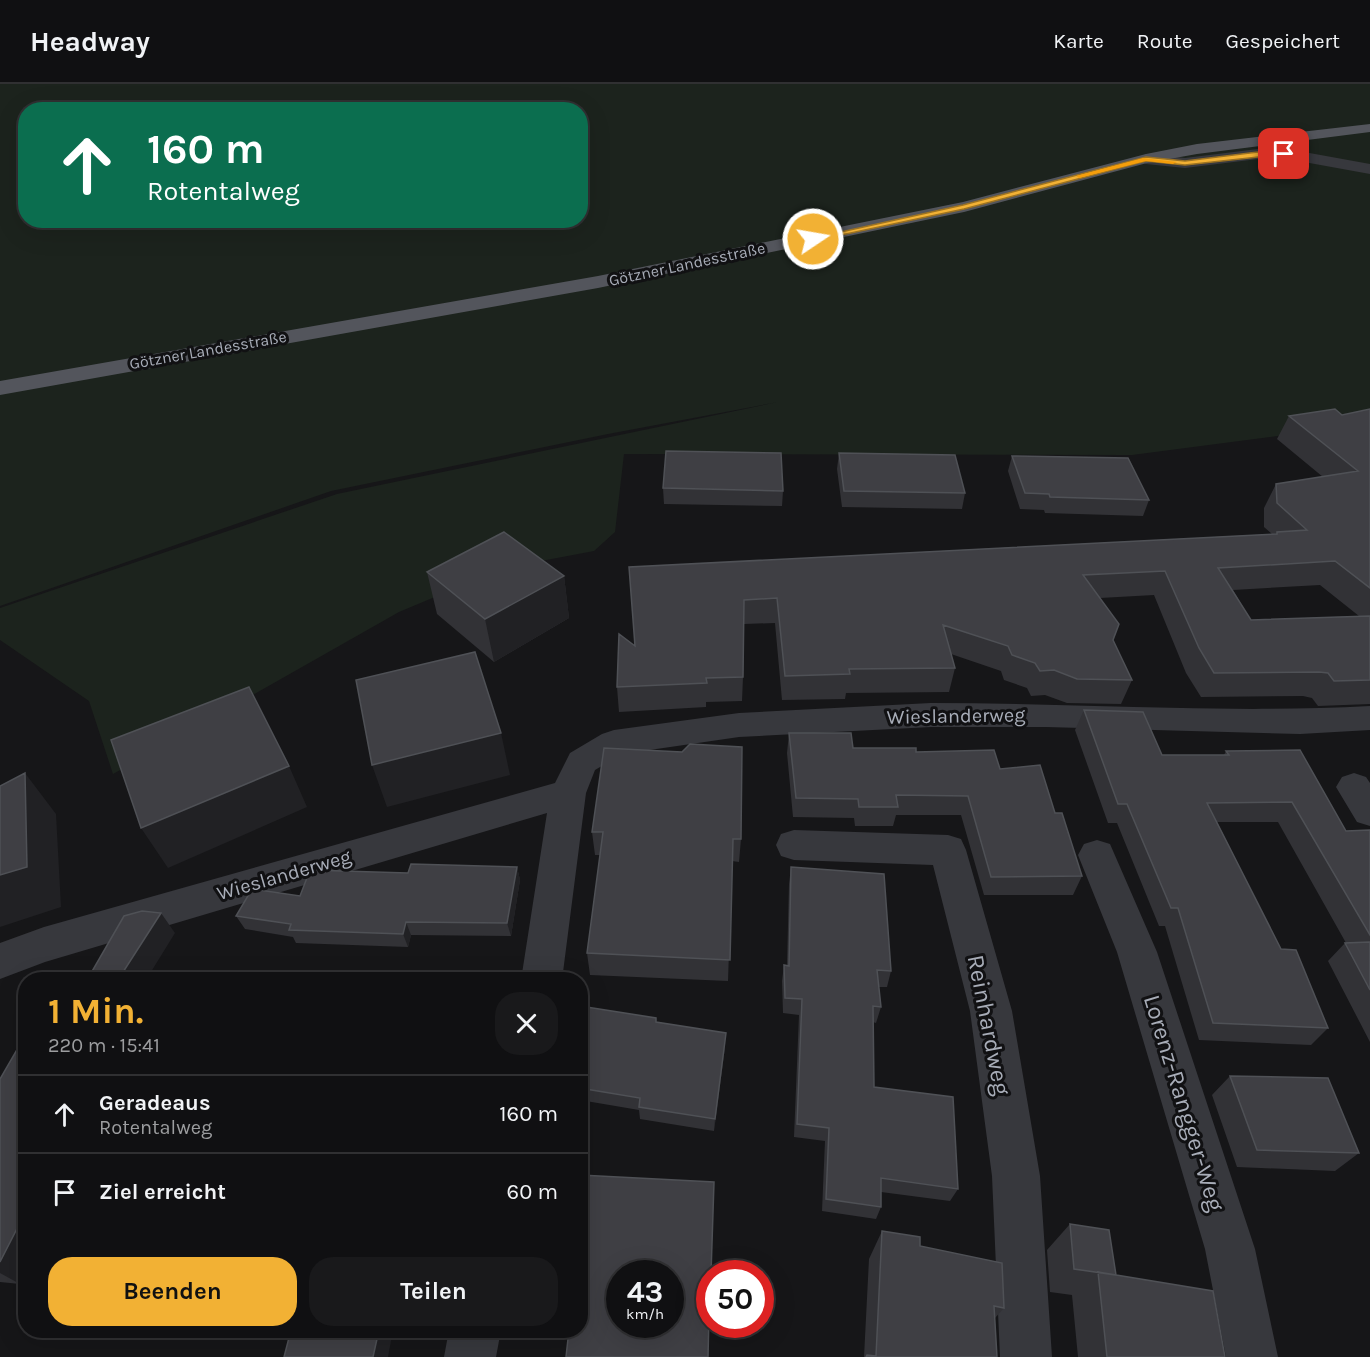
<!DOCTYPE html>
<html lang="de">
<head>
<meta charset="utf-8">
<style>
  body { margin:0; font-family:Karla,sans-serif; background:#19191b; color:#f1f3f6; height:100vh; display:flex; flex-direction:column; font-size:22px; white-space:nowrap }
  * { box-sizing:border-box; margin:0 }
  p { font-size:20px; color:#9c9d9f }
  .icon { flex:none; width:33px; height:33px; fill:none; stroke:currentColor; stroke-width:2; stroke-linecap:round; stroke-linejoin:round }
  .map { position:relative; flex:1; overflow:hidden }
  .details { position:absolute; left:18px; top:888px; width:570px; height:366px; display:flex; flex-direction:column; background:#101012; border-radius:24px; box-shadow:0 6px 24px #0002,0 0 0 2px #303032 }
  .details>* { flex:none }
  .guide { position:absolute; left:18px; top:18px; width:570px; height:126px; border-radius:24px; box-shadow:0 6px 24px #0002,0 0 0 2px #303032; background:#0b6e4f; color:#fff; overflow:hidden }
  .speed { position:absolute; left:606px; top:1176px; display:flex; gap:12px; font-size:30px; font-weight:700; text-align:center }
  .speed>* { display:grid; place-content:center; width:78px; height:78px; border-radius:50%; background:#101012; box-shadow:0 6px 24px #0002,0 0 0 2px #303032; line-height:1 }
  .speed small { font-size:15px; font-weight:400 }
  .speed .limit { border:9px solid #d22; background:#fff; color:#111 }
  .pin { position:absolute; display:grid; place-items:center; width:51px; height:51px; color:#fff; margin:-26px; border-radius:12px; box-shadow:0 3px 9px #0006 }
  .me { position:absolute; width:66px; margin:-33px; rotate:78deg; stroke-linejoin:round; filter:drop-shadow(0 0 4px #0008) }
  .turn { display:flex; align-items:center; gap:21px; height:126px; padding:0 30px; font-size:27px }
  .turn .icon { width:78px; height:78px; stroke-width:2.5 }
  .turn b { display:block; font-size:42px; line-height:51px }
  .round { display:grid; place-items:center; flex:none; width:63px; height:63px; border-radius:24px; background:#19191b }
  .headline { display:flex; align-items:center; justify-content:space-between; height:102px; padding:0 30px }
  h1 { font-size:36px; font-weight:700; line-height:45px; color:#f2b134 }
  .cta { display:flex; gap:12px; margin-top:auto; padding:12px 30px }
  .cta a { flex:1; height:69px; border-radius:24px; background:#f2b134; color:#111; font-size:24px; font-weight:700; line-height:69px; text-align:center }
  .cta a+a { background:#19191b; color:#f1f3f6 }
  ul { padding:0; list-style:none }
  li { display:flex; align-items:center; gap:18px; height:78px; padding:0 30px; border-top:2px solid #303032 }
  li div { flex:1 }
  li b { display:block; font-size:22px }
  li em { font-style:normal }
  header { display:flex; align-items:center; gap:36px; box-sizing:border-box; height:84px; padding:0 30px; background:#101012; border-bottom:2px solid #303032 }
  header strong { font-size:28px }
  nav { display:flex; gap:33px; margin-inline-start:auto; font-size:21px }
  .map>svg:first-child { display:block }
</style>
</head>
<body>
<header>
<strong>Headway</strong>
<nav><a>Karte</a><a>Route</a><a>Gespeichert</a></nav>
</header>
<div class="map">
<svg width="1370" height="1273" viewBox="0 0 1370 1273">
  <rect width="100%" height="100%" fill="#161618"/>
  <path fill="#1c231d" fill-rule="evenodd" d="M 0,0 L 1370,0 L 1370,340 L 1132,371 L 624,370 L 615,448 L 594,467 L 504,484 L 399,528 L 113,690 L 89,617 L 0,556 L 0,524 L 337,410 L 778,318 L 608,350 L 331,407 L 0,522 ZM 26,26 L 580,26 L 580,136 L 26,136 Z"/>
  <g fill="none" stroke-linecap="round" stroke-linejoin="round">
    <path fill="#37383d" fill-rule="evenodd" d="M 1266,64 L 1304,68 L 1370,80 L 1370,90 L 1304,78 L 1266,74 L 1185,84 L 1146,80 L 1138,75 L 1146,70 L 1185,74 Z
      M 931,619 C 1077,619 1224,630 1370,622 L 1370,646 L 1300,650 L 1046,643 L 931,643 L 739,653 L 622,670 L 595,686 L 586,709 L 562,896 L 521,896 L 547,729 L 45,878 L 0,895 L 0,859 L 44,843 L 555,699 L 570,669 L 602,650 L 614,646 L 739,629 Z
      M 1354,689 L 1366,693 L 1370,699 L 1370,742 L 1357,738 L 1336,703 L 1342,693 Z
      M 794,746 L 948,751 L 961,755 L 966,766 L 1012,927 L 1040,1092 L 1052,1273 L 1000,1273 L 992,1092 L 970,927 L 933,781 L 794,776 L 781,772 L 776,761 L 781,750 Z
      M 1097,756 L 1110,760 L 1157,868 L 1255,1165 L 1278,1273 L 1226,1273 L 1205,1165 L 1117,868 L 1078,771 L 1084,760 Z
      M 449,1246 L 501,1246 L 496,1273 L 444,1273 Z"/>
    <path fill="#53555c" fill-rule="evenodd" d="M 1370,40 L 1370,48 L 1197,70 L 1147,79 L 964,128 L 598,204 L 0,311 L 0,297 L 598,192 L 963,118 L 1146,70 L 1197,60 Z"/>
  </g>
  <path fill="#323236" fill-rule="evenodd" d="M 1370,325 L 1370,620 L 1318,622 L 1312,614 L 1303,612 L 1201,613 L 1186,589 L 1154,511 L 1100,514 L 1113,556 L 1132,596 L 1121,620 L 1067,619 L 1045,611 L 1031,612 L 1027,604 L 1004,596 L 1001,587 L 951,570 L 955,584 L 949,608 L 846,609 L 845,615 L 782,616 L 775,539 L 744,540 L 743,593 L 742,617 L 706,618 L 706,623 L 619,628 L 617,603 L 635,561 L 629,483 L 1272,450 L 1264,443 L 1264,424 L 1276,400 L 1323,393 L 1277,355 L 1289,332 L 1342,331 ZM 1320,501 L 1359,532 L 1251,536 L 1233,506 Z
    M 839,369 L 965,409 L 962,425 L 842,423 L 837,385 Z
    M 1012,372 L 1149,416 L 1143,432 L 1045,429 L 1044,426 L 1020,425 L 1008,387 Z
    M 663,404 L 783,407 L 782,422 L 664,420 Z
    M 427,488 L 564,492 L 569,534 L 494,578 L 437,530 Z
    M 1084,626 L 1162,671 L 1224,671 L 1226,667 L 1346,747 L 1370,746 L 1370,958 L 1328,877 L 1345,859 L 1346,859 L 1278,738 L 1217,738 L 1281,865 L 1328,944 L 1311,961 L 1199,956 L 1165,842 L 1159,842 L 1117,739 L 1108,739 L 1075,646 Z
    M 789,649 L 853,664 L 916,668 L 1000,685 L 1055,729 L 1082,792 L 1073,811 L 984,811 L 961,731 L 896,731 L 893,742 L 855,742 L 854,734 L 793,733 L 787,669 Z
    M 592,748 L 741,755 L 739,778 L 732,777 L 728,897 L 590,891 L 587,869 L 600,771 L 595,771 Z
    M 517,783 L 520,796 L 511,852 L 411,851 L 408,863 L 296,859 L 293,853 L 245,845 L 236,832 L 300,812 L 408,789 Z
    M 791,783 L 891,887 L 887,903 L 879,903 L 881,923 L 876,939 L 873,938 L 874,1003 L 958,1105 L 950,1117 L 881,1108 L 881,1123 L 876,1135 L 822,1127 L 825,1057 L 794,1053 L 799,931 L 783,929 L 782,897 L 784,881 L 787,882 L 789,800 Z
    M 580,922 L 657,939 L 725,963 L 714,1047 L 640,1035 L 639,1026 L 580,1016 Z
    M 1230,992 L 1359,1069 L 1335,1087 L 1237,1083 L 1212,1011 Z
    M 0,995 L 20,1200 L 0,1198 Z
    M 1070,1140 L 1116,1191 L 1225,1273 L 1078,1273 L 1072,1211 L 1050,1208 L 1047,1166 Z
    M 882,1147 L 920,1162 L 1004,1224 L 995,1234 L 997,1273 L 864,1273 L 869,1175 Z
    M 545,1246 L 580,1246 L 569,1248 Z"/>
  <path fill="#212124" d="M 564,492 L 569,534 L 494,578 L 485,535 Z
    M 501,649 L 510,691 L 387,723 L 372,681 Z
    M 289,682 L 307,723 L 168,784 L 141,744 Z
    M 25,689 L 56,730 L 61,823 L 0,843 L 0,791 Z
    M 517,783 L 520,796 L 511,852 L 507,839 Z
    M 161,829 L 175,849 L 146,896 L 118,896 Z
    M 406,838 L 411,851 L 408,863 L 403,850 Z
    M 726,949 L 725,963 L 714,1047 L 715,1035 Z
    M 26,1127 L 26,1188 L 20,1200 L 0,1189 L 0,1178 Z
    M 379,1246 L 393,1246 L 388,1273 L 373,1273 Z"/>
  <path fill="#3f3f44" stroke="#4f5156" stroke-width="1.5" fill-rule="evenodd" d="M 1335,325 L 1342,331 L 1370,325 L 1370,504 L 1335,477 L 1218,484 L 1251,536 L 1370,532 L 1370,596 L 1334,597 L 1328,589 L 1319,588 L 1214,589 L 1199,564 L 1165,487 L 1083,491 L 1119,540 L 1113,556 L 1132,596 L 1077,595 L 1054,586 L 1040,587 L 1035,579 L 1012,571 L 1008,562 L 943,541 L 955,584 L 849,585 L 850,590 L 785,592 L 777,514 L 744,516 L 743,593 L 706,594 L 707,599 L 617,603 L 619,550 L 635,562 L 629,483 L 1277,450 L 1277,448 L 1307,446 L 1277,419 L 1276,400 L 1358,387 L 1289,332 Z
    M 666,367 L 781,369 L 783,407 L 663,404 Z
    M 839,369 L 955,371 L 965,409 L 844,407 Z
    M 1012,372 L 1128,374 L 1149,416 L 1050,413 L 1049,410 L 1025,409 Z
    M 504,448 L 564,492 L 485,535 L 427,488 Z
    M 475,568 L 501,649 L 372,681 L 356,596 Z
    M 249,603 L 289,682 L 141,744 L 111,656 Z
    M 1084,626 L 1143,628 L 1162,671 L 1229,671 L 1226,667 L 1300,666 L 1346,747 L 1370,746 L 1370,851 L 1292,718 L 1207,719 L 1281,865 L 1296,866 L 1328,944 L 1213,939 L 1178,824 L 1171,824 L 1127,720 L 1118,720 Z
    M 789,649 L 851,649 L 853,664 L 916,664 L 916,668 L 994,666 L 1000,685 L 1040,681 L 1055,729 L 1062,729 L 1082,792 L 991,793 L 968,712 L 896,711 L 898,723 L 859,723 L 858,715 L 796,714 Z
    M 690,660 L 742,663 L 741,755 L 733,755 L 730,876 L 587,869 L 603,748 L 592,748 L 604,664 L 682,668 Z
    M 25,689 L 27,783 L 0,791 L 0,702 Z
    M 411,780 L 517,783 L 507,839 L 406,838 L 403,850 L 289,846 L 291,840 L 236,832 L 252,805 L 300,812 L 310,786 L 408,789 Z
    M 791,783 L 884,790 L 891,887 L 877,886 L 881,923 L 873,922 L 874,1003 L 953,1013 L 958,1105 L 881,1094 L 881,1123 L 826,1115 L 829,1044 L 797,1040 L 802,915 L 785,914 L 784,881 L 789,882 Z
    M 142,827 L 161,829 L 118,896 L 87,896 L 124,832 Z
    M 1370,858 L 1370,906 L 1345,859 Z
    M 580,922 L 656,934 L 656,938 L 726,949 L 715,1035 L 639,1023 L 640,1014 L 580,1004 Z
    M 26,950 L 26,1127 L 0,1178 L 0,995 Z
    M 1230,992 L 1328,994 L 1359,1069 L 1257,1066 Z
    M 580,1091 L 714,1098 L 711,1190 L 710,1190 L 708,1273 L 566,1273 L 569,1246 L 580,1246 ZM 620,1190 L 670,1190 L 670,1240 L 620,1240 Z
    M 1070,1140 L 1109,1146 L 1116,1191 L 1074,1185 Z
    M 882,1147 L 920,1153 L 920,1162 L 1002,1179 L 1004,1224 L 994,1222 L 997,1273 L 866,1273 L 867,1271 L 876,1272 Z
    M 1098,1188 L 1213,1207 L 1225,1273 L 1107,1273 Z
    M 291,1246 L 379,1246 L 373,1273 L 284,1273 Z"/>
  <path fill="#f2b134" stroke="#9d7322" stroke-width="1.5" d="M 1266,67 L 1287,70 L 1185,81 L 1146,77 L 964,125 L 813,157 L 809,155 L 963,121 L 1146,73 L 1185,77 Z"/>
  <path fill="#f59e0b" d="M 1143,74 L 1177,78 L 1173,80 L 1146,77 L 1079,94 L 1076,92 Z"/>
  <g text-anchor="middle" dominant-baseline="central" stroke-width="6" stroke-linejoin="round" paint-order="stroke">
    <g font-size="16" fill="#a8adb8" stroke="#111113">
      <text transform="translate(687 180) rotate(-12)">Götzner Landesstraße</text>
      <text transform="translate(208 266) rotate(-10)">Götzner Landesstraße</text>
    </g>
    <g font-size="20" fill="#a8adb8" stroke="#111113">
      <text transform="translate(956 632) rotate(-1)">Wieslanderweg</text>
      <text transform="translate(284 791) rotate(-16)">Wieslanderweg</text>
    </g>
    <g font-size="24" fill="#a8adb8" stroke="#111113">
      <text transform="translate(989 941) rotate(79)">Reinhardweg</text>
      <text transform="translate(1184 1019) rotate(73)">Lorenz-Rangger-Weg</text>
    </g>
  </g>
</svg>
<div class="speed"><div>43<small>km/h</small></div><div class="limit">50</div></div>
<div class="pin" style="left:1284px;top:70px;background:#d93025"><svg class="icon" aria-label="arrive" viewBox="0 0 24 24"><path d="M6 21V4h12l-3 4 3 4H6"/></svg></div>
<svg class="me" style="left:813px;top:155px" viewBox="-20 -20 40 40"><circle r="17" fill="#f2b134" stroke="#fff" stroke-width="3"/><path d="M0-11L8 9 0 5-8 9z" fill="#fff"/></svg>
<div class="guide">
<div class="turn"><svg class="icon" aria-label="ahead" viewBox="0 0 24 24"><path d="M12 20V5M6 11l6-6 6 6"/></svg><div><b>160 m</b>Rotentalweg</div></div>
</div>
<section class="details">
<div class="headline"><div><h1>1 Min.</h1><p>220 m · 15:41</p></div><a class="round"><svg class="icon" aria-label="close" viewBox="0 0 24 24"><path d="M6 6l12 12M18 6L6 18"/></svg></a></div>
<ul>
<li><svg class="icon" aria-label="ahead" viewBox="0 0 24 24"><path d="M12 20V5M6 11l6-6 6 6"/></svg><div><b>Geradeaus</b><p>Rotentalweg</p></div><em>160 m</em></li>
<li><svg class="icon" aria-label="arrive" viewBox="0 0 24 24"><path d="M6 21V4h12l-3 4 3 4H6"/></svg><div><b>Ziel erreicht</b></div><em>60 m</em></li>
</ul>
<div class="cta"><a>Beenden</a><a>Teilen</a></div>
</section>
</div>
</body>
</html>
